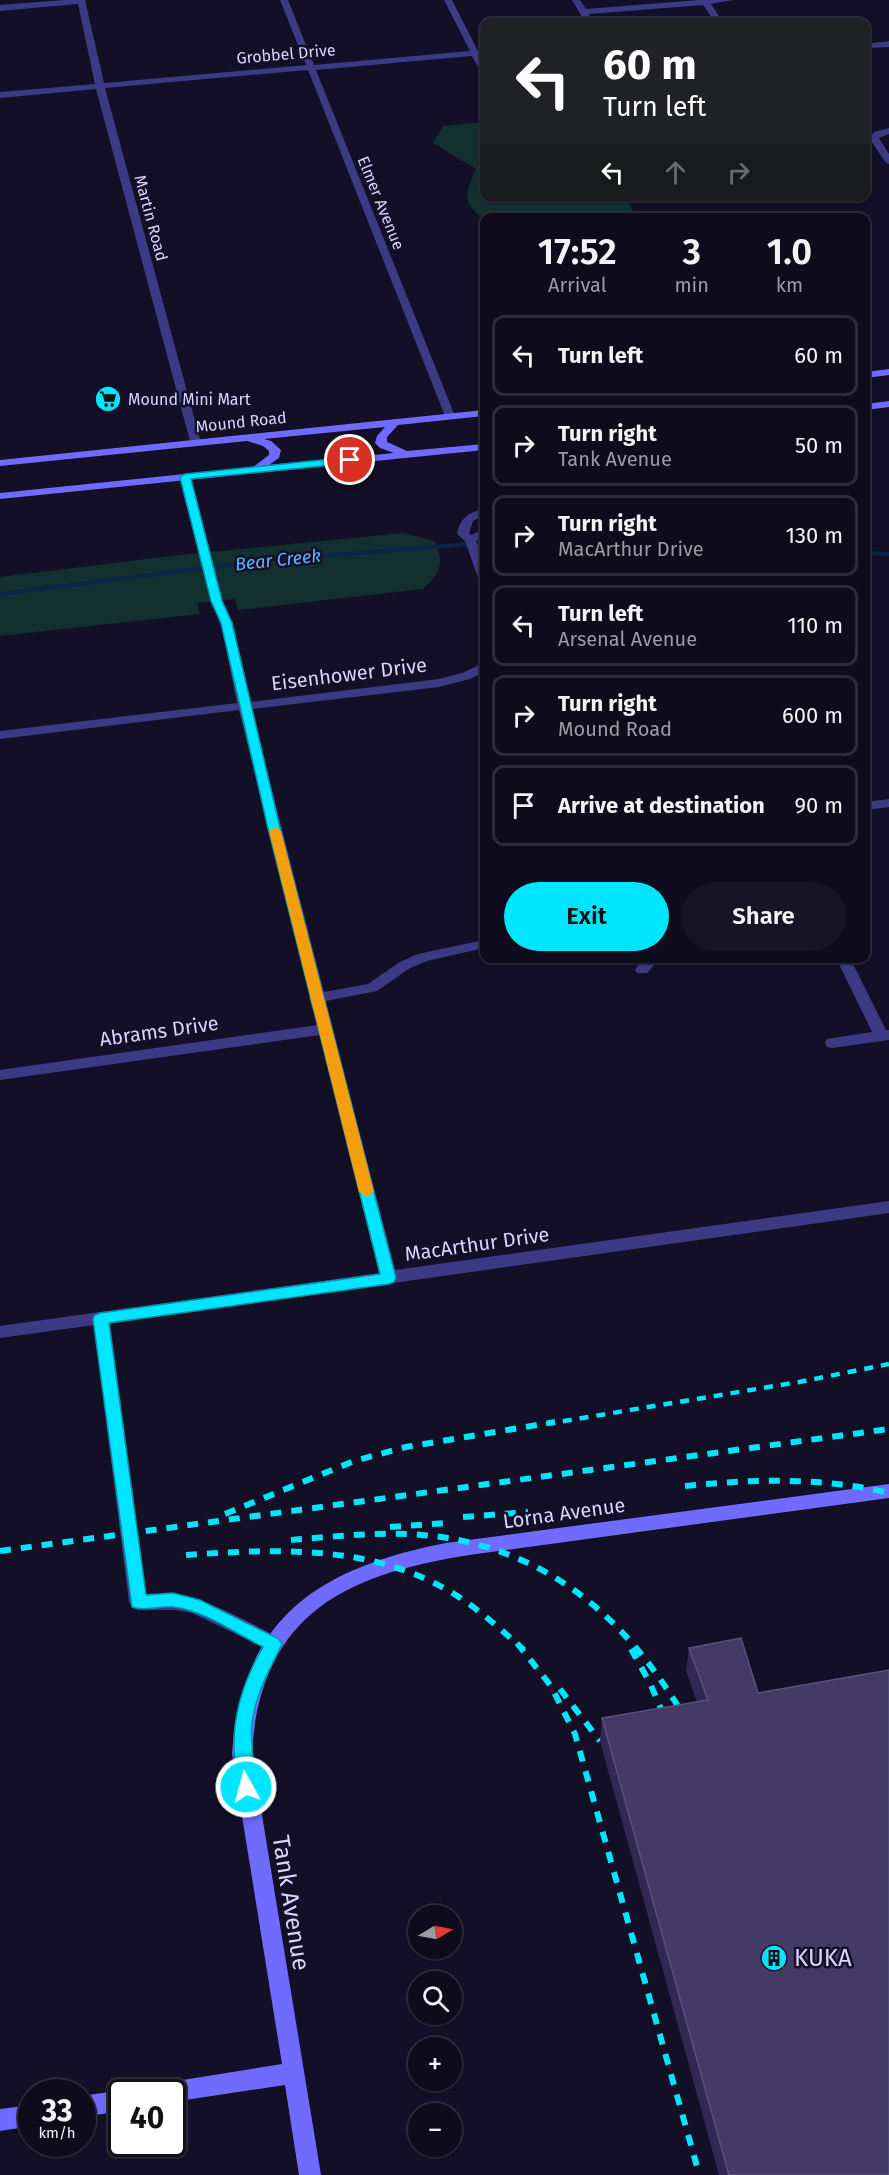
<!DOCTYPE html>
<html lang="en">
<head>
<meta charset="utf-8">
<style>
  body { margin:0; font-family:"Fira Sans",sans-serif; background:#171425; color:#f1f3f6; height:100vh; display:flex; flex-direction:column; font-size:22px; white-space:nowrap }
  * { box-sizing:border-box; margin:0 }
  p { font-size:20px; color:#9b9ba3 }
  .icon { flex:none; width:33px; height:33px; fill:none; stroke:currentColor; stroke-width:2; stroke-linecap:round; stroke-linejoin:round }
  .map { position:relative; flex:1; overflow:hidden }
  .sheet { position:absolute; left:480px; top:213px; width:390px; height:750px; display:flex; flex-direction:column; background:#0e0b1c; border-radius:12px; box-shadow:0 2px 4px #0004,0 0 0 2px #2e2b3b }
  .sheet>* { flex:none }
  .hud { position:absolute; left:480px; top:18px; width:390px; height:183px; border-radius:12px; box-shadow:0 2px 4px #0004,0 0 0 2px #2e2b3b; background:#202124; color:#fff; overflow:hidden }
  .needle { width:39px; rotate:80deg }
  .tools { position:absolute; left:408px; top:1905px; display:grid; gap:12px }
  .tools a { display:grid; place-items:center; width:54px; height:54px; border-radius:50%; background:#0e0b1c; box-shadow:0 2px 4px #0004,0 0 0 2px #2e2b3b; font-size:30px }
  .speed { position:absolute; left:18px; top:2079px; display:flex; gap:12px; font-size:30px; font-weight:700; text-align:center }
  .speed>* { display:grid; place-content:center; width:78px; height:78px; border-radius:50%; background:#0e0b1c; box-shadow:0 2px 4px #0004,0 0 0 2px #2e2b3b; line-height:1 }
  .speed small { font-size:15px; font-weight:400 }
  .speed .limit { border:3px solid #111; border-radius:9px; background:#fff; color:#111 }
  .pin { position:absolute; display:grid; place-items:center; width:51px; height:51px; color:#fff; margin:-26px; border:3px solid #fff; border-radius:50%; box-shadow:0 2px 6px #0007 }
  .me { position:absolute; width:66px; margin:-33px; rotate:353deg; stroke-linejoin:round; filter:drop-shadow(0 0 4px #0008) }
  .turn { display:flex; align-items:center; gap:21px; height:126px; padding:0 24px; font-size:27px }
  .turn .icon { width:78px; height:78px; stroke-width:2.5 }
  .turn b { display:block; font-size:42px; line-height:51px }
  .lanes { display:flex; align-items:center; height:57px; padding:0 24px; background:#0003; justify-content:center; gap:30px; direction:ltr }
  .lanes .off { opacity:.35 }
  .eta { display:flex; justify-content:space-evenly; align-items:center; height:102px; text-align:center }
  .eta b { font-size:36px; font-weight:600; line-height:42px }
  .action { display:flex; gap:12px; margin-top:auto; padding:12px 24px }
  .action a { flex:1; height:69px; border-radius:36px; background:#00e5ff; color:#111; font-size:24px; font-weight:600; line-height:69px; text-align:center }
  .action a+a { background:#171425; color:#f1f3f6 }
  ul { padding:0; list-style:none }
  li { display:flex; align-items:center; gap:18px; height:81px; margin:0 12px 9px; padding:0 12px; border:3px solid #2e2b3b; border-radius:12px }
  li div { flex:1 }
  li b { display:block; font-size:22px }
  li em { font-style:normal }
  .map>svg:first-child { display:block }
</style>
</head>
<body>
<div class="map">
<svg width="889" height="2175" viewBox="0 0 889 2175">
  <rect width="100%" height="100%" fill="#130f26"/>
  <path fill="#12302f" d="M 484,122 L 484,196 L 627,197 L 635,217 L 484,219 C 460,201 466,194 476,169 L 433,143 L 443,126 Z
    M 403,533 L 435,541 C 445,565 440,572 423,589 L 238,610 L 235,599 L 197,603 L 200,614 L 0,636 L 0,577 L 170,556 Z"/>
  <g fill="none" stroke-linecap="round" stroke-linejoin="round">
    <path stroke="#0c2248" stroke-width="4" d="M 866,553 L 889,554
      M 0,594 L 270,560 L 484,543"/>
    <path fill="#3d3a85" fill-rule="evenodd" d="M 64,0 L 85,0 L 104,83 L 306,65 L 280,0 L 288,0 L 314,65 L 470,51 L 444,0 L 452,0 L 484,63 L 484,72 L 481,72 L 472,56 L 316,70 L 455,416 L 454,418 L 446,418 L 445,416 L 308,70 L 105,88 L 201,443 L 199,445 L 191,445 L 96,89 L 0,98 L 0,92 L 95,84 L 78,4 L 0,11 L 0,5 Z
      M 572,0 L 580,0 L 586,9 L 699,0 L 733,0 L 711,4 L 723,22 L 715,22 L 703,5 L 589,14 L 593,22 L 585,22 Z
      M 889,41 L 889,47 L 866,48 L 866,44 Z
      M 889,128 L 889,134 L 879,138 L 889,154 L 889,164 L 886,163 L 869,138 L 874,132 Z
      M 185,474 L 191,477 L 223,601 L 233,623 L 250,702 L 439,679 L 462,673 L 484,663 L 484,672 L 470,679 L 439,687 L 251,709 L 324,992 L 368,984 L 400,962 L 418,954 L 484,940 L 484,948 L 427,961 L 410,968 L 377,991 L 326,1001 L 395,1270 L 889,1201 L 889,1213 L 110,1323 L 146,1594 C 195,1590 237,1617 280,1638 L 282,1644 L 280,1650 L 273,1652 L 192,1613 L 175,1610 L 138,1610 L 132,1607 L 129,1602 L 94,1325 L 0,1338 L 0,1326 L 380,1273 L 320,1035 L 0,1080 L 0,1070 L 318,1025 L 309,998 L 310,996 L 239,710 L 0,739 L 0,731 L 237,703 L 221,623 L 211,601 L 179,477 Z
      M 484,509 L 484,515 L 473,521 L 469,533 L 471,535 L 484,529 L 484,537 L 476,541 L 484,563 L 484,582 L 478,578 L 465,541 L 457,534 C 460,518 469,512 484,509 Z
      M 889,799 L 889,807 L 866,810 L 866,802 Z
      M 644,958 L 660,958 L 647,973 L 637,973 L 635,970 Z
      M 836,958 L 850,958 L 886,1030 L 889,1030 L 889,1040 L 832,1048 L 827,1047 L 825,1043 L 827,1039 L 872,1032 Z"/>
    <path fill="#6f6bff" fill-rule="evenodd" d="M 889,369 L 889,375 L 866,378 L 866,372 Z
      M 889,401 L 889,407 L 866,410 L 866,404 Z
      M 484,410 L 484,416 L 398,425 L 387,437 L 387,442 L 407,451 L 484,444 L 484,450 L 0,499 L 0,493 L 253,467 L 269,455 L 269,451 L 263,446 L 247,441 L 0,466 L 0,460 ZM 385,427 L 377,436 L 375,443 L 380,448 L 394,453 L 269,465 L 279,458 L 281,450 L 271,441 L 264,439 Z
      M 889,1484 L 889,1498 L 476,1554 C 349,1573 260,1611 252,1754 L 321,2175 L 299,2175 L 285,2085 L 172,2102 L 172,2092 L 160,2092 L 163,2085 L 170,2082 L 282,2064 L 232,1754 C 242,1616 320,1568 446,1543 Z
      M 122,2090 L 129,2092 L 122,2092 L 122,2111 L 82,2117 L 82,2096 Z
      M 32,2105 L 32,2126 L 0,2131 L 0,2109 Z"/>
    <path stroke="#00e5ff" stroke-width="4.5" stroke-dasharray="9 8" stroke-linecap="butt" d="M 546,1424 L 799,1382 L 889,1364"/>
    <path stroke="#00e5ff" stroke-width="6" stroke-dasharray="11 10" stroke-linecap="butt" d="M 685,1486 C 754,1479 821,1477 889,1493
      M 225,1514 L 354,1461 L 406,1447 L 555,1422
      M 463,1517 L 528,1512
      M 390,1527 L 446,1523
      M 291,1540 C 340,1536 392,1530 441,1537 C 551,1553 627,1620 682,1713
      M 0,1551 L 889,1429
      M 186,1555 C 274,1549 369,1544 449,1591 C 477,1607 500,1629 524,1650
      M 517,1643 L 551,1686 L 575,1734 L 698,2170
      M 631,1649 L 650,1683 L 664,1716
      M 560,1689 L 600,1741"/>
  </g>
  <path fill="#312854" d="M 689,1648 L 889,2175 L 719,2175 L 600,1741 L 602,1718 L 697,1702 L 686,1671 Z"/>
  <path fill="#433a66" stroke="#5a527e" stroke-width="1.5" d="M 741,1638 L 758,1693 L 889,1670 L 889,2175 L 729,2175 L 602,1718 L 708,1700 L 689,1648 Z"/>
  <path fill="#00e5ff" stroke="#0095a6" stroke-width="1.5" d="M 350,457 L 353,458 L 353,463 L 191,479 L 222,601 L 232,623 L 279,824 L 396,1278 L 394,1282 L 389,1284 L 109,1323 L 146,1595 L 173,1593 L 200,1600 L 279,1639 L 282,1644 C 269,1671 256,1693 252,1723 C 249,1740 258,1782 253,1792 L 246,1794 L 240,1792 C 236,1784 236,1774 235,1764 C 230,1722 242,1683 263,1647 C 235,1633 205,1611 174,1607 C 160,1605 146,1612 132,1607 L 93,1319 L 95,1315 L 100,1313 L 380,1274 L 267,824 L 221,623 L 211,601 L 180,477 L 185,474 Z"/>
  <path fill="#f59e0b" d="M 275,827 L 281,831 L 374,1192 L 367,1197 L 359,1192 L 269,831 Z"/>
  <defs>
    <g id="supermarket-disc" transform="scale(1.35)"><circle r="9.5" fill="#00e5ff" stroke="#130f26"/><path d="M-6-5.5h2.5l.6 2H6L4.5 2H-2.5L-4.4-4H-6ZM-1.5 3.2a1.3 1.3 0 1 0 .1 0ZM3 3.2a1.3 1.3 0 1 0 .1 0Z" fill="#111"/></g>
    <g id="building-disc" transform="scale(1.35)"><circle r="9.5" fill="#00e5ff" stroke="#130f26"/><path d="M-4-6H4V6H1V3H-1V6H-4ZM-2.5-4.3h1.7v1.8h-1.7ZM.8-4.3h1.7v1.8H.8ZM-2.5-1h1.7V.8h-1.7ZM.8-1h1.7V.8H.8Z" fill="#111"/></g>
  </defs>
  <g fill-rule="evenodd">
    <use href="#supermarket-disc" x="108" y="399"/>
    <use href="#building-disc" x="774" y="1958"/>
  </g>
  <g text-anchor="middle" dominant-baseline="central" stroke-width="5" stroke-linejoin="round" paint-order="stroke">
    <g font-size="16" fill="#d9d4ff" stroke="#130f26">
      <text transform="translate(286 54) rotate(-5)">Grobbel Drive</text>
      <text transform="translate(381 203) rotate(68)">Elmer Avenue</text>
      <text transform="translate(151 218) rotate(75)">Martin Road</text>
      <text transform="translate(241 422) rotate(-6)">Mound Road</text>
    </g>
    <g font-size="16" fill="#d9d4ff" stroke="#130f26" text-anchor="start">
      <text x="128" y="399">Mound Mini Mart</text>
    </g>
    <g font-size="18" font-style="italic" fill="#62b6ff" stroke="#130f26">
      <text transform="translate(278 560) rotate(-6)">Bear Creek</text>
    </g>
    <g font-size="20" fill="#d9d4ff" stroke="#130f26">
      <text transform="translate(349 674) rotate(-7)">Eisenhower Drive</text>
      <text transform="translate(159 1031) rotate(-8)">Abrams Drive</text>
      <text transform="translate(477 1244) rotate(-8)">MacArthur Drive</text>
      <text transform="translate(564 1513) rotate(-8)">Lorna Avenue</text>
    </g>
    <g font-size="24" fill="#d9d4ff" stroke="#130f26">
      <text transform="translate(291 1903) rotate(81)">Tank Avenue</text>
    </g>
    <g font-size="24" fill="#d9d4ff" stroke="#130f26" text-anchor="start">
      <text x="794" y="1958">KUKA</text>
    </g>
  </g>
</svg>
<div class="tools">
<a><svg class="needle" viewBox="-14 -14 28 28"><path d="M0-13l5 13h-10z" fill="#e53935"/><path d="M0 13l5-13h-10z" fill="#9b9ba3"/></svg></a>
<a><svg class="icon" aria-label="search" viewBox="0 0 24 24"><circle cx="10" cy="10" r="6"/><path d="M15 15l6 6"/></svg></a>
<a>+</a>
<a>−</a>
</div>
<div class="speed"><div>33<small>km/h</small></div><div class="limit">40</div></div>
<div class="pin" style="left:350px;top:460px;background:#d93025"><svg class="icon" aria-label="arrive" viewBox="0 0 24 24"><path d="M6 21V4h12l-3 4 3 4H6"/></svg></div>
<svg class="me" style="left:246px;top:1787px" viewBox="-20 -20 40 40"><circle r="17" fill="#00e5ff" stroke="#fff" stroke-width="3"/><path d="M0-11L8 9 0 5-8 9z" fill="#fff"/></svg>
<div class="hud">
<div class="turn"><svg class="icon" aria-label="left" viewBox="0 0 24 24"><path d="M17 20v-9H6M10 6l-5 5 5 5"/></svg><div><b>60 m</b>Turn left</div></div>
<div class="lanes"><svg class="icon" aria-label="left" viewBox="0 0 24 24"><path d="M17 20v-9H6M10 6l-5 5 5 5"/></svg><svg class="icon off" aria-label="ahead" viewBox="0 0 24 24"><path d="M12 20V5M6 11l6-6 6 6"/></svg><svg class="icon off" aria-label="right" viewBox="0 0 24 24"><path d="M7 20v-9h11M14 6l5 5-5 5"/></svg></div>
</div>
<section class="sheet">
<div class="eta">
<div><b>17:52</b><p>Arrival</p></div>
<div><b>3</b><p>min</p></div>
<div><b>1.0</b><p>km</p></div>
</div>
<ul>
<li><svg class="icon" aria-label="left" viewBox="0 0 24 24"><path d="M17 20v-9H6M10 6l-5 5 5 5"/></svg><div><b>Turn left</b></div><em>60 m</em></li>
<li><svg class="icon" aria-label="right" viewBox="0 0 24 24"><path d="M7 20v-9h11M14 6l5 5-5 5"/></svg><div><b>Turn right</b><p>Tank Avenue</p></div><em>50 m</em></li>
<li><svg class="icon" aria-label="right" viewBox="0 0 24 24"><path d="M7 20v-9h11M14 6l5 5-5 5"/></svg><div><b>Turn right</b><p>MacArthur Drive</p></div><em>130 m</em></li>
<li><svg class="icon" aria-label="left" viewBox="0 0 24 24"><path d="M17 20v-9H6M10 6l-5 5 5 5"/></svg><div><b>Turn left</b><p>Arsenal Avenue</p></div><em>110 m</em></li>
<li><svg class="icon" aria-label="right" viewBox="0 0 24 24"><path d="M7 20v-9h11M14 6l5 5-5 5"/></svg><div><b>Turn right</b><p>Mound Road</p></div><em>600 m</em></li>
<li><svg class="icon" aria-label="arrive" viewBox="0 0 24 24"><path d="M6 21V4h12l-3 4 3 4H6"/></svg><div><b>Arrive at destination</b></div><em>90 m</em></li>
</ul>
<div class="action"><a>Exit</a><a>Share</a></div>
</section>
</div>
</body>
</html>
